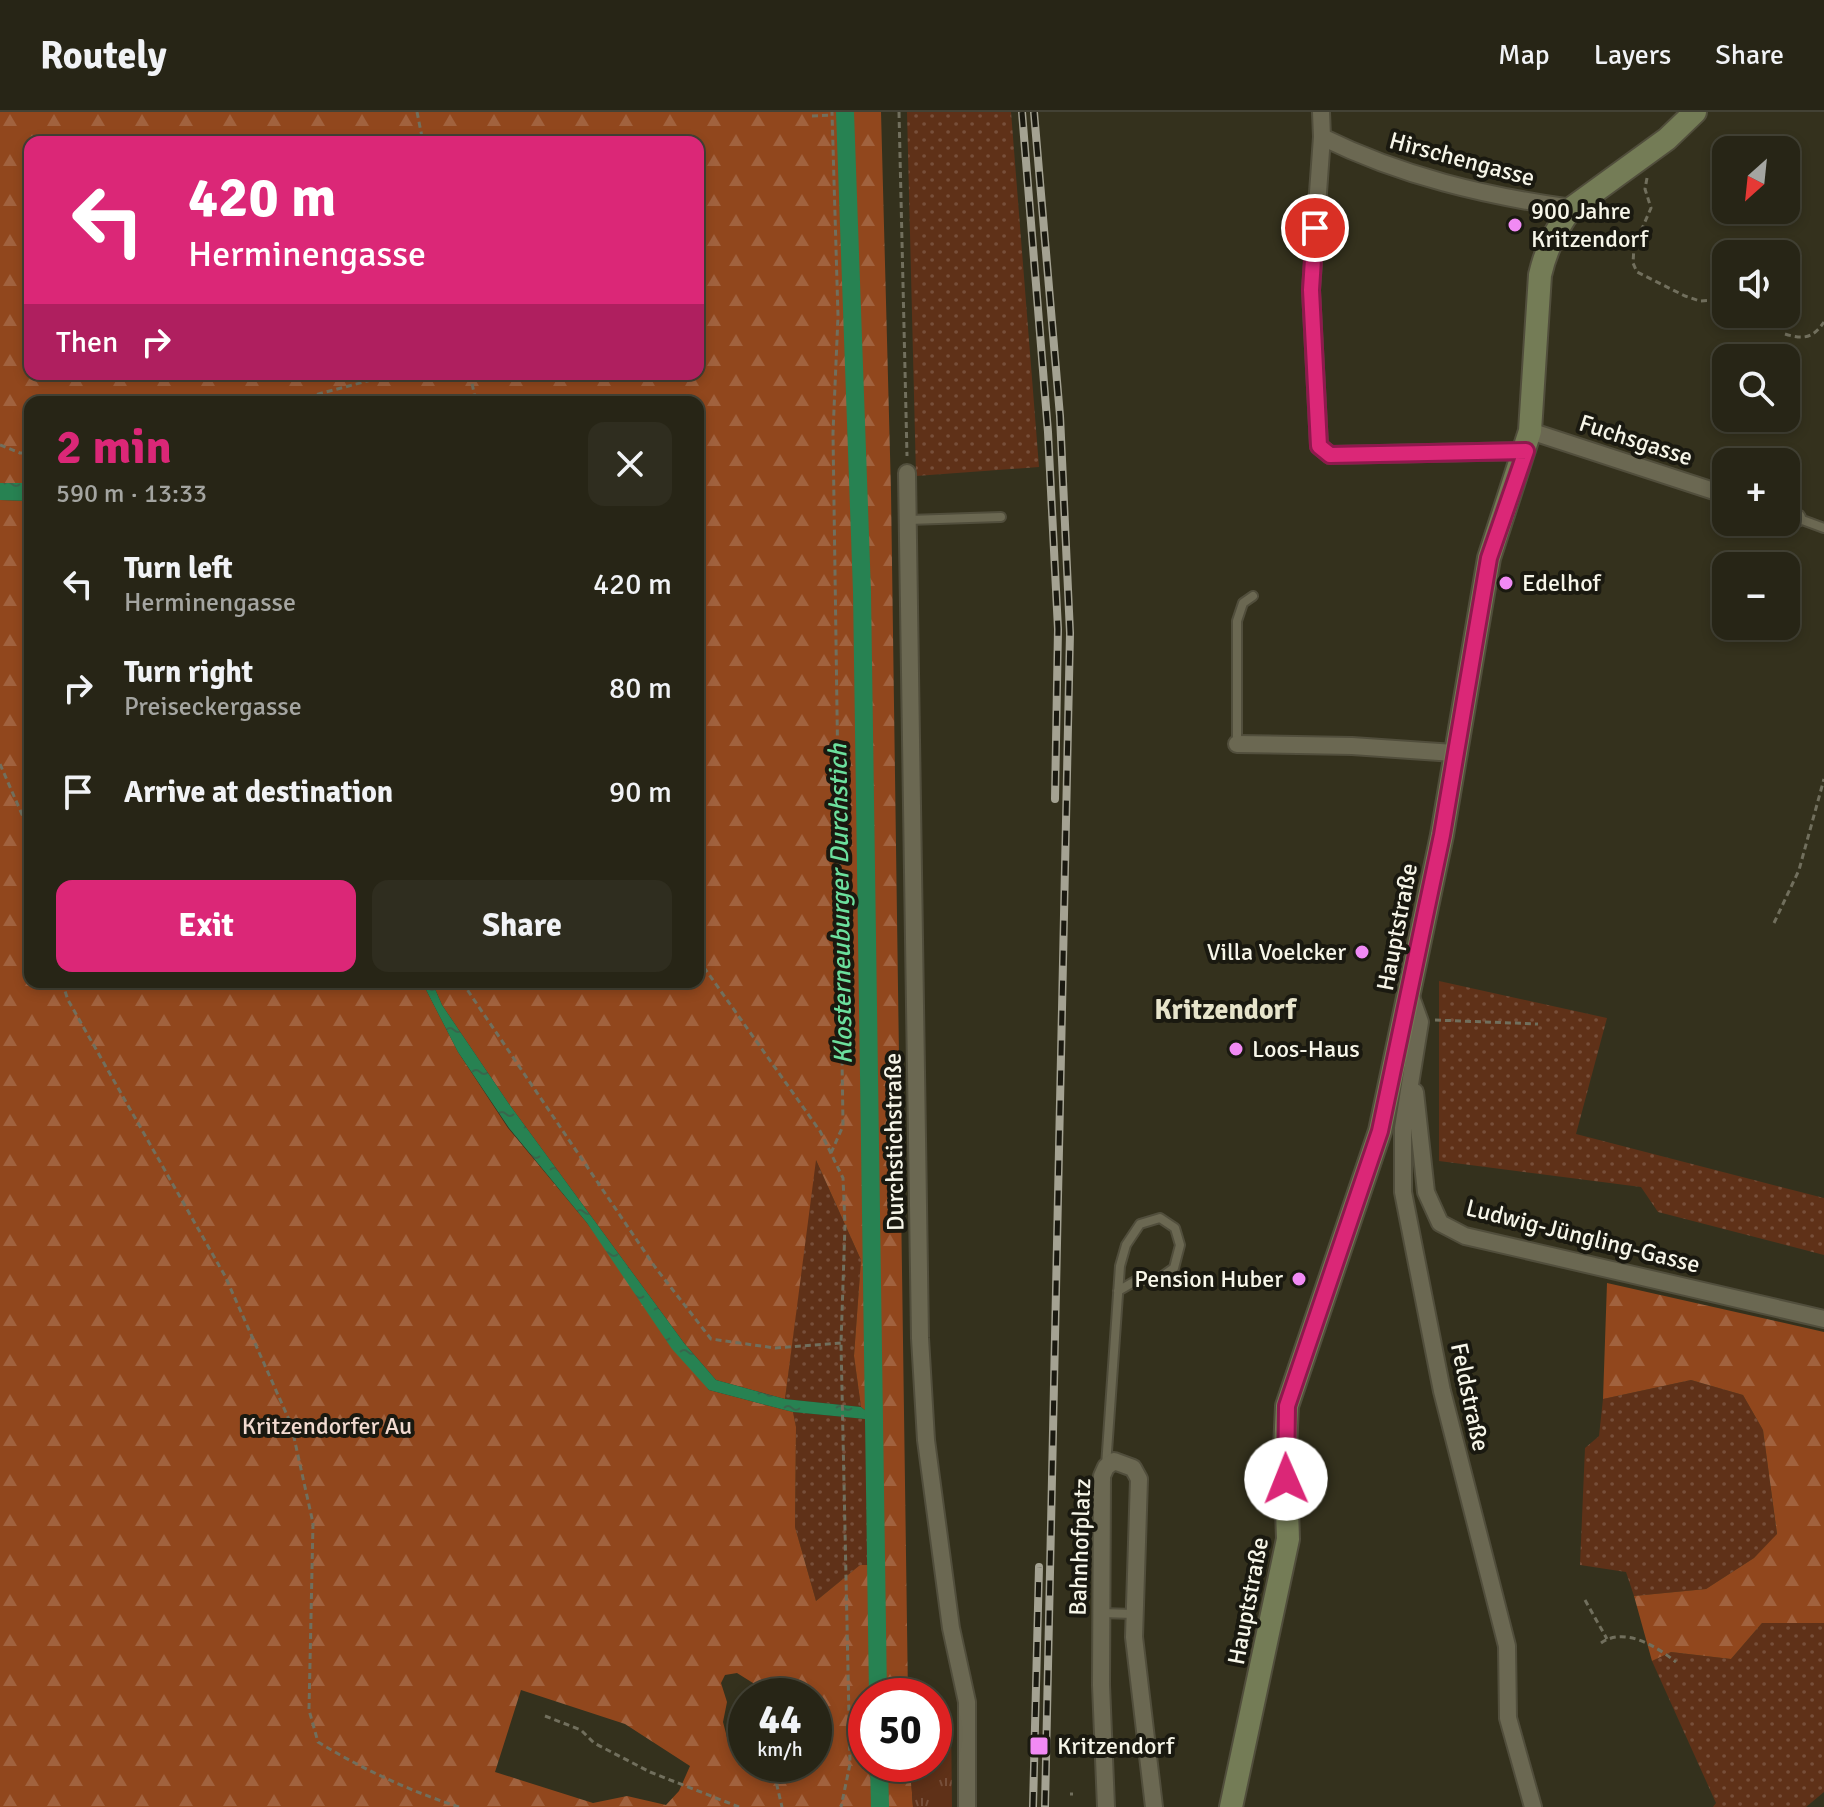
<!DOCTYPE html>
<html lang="en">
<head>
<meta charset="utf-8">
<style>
  body { margin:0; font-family:Signika,sans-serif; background:#2f2d1f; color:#f1f3f6; height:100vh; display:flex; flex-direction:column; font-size:30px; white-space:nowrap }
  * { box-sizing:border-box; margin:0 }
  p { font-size:26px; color:#a4a5a1 }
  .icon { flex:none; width:44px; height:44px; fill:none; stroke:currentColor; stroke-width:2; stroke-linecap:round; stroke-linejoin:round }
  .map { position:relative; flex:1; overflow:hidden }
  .side { position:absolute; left:24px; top:284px; width:680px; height:592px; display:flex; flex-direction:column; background:#272516; border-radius:16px; box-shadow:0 4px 12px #0003,0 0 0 2px #434235 }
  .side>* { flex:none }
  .banner { position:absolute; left:24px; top:24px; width:680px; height:244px; border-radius:16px; box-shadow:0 4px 12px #0003,0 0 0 2px #434235; background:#db2777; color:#fff; overflow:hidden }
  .needle { width:52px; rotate:207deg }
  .fabs { position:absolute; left:1712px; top:24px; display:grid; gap:16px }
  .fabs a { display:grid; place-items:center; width:88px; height:88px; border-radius:16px; background:#272516; box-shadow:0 4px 12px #0003,0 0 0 2px #434235; font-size:40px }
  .speed { position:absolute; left:728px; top:1566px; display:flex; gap:16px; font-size:40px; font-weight:700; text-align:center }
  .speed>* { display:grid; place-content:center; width:104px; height:104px; border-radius:50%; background:#272516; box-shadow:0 4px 12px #0003,0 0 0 2px #434235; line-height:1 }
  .speed small { font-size:20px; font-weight:400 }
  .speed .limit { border:12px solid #d22; background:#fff; color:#111 }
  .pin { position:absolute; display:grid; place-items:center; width:68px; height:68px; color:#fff; margin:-34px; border:4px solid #fff; border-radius:50%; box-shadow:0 2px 8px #0007 }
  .me { position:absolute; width:88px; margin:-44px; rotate:359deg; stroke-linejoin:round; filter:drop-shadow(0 0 6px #0008) }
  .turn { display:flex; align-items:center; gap:28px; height:168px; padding:0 32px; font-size:36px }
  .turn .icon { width:104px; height:104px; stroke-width:2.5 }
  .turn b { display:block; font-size:56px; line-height:68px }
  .then { display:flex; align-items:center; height:76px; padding:0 32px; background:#0003; gap:16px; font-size:30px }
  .round { display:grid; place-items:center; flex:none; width:84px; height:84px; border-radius:16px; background:#2f2d1f }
  .overview { display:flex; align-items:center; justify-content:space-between; height:136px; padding:0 32px }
  h1 { font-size:48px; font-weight:700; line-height:60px; color:#db2777 }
  .primary-button { display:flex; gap:16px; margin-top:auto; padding:16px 32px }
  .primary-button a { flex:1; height:92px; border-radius:16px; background:#db2777; color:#fff; font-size:32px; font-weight:700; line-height:92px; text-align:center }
  .primary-button a+a { background:#2f2d1f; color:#f1f3f6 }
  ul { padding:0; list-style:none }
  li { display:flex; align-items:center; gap:24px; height:104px; padding:0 32px }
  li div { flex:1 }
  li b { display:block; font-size:30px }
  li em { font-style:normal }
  header { display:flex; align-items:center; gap:48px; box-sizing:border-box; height:112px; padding:0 40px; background:#272516; border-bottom:2px solid #434235 }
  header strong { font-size:38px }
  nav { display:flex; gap:44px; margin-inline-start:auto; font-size:28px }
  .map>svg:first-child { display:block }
</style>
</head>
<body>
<header>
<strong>Routely</strong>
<nav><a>Map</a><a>Layers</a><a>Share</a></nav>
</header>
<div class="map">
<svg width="1824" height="1695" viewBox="0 0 1824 1695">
  <defs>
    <pattern id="grass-dots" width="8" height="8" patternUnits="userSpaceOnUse" patternTransform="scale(2)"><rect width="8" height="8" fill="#5f3118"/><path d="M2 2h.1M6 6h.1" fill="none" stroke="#774f3a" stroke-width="1.8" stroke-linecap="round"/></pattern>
    <pattern id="forest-firs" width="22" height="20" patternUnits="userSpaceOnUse" patternTransform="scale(2)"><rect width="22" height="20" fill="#91471d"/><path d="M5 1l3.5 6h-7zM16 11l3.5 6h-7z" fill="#a1623e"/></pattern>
    <pattern id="park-tufts" width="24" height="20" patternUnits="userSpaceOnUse" patternTransform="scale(2)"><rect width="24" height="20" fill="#5f3118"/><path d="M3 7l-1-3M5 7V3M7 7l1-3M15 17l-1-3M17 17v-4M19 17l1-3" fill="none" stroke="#774f3a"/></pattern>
    <pattern id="water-ripples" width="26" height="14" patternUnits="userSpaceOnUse" patternTransform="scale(2)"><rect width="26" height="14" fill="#278252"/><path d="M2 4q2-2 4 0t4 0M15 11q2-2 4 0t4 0" fill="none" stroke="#38664c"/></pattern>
  </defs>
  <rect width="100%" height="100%" fill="#34311d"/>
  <path fill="url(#grass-dots)" d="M 907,0 L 1011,0 L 1039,355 L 916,364 Z
    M 1439,869 L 1607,906 L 1576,1022 L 1824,1086 L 1824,1143 L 1658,1100 L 1641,1075 L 1439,1049 Z
    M 815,1046 L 861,1148 L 854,1244 L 861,1295 L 785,1287 Z
    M 1691,1268 L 1743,1283 L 1763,1318 L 1777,1423 L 1754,1446 L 1706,1477 L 1634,1484 L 1626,1460 L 1580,1453 L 1585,1336 L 1599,1324 L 1603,1287 Z
    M 793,1300 L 865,1307 L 873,1453 L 860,1453 L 816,1489 L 795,1415 L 796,1316 Z
    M 1762,1511 L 1824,1511 L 1824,1680 L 1806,1695 L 1713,1695 L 1716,1691 L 1652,1549 L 1671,1540 L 1731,1547 Z"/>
  <path fill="url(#forest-firs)" fill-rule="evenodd" d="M 0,0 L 881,0 L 891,380 L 908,1584 L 866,1584 L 866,1652 L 910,1652 L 913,1695 L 0,1695 L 0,388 L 30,389 L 30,870 L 422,870 L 458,940 L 508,1016 L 587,1111 L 709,1278 L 793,1300 L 796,1315 L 795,1415 L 816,1489 L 860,1453 L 873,1453 L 867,1300 L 861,1295 L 854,1244 L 861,1148 L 816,1048 L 785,1287 L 716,1268 L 684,1231 L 509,992 L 442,893 L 432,870 L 698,870 L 698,290 L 30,290 L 30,371 L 0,371 ZM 30,30 L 698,30 L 698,262 L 30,262 ZM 737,1561 L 753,1571 L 756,1584 L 814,1584 L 814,1652 L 777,1652 L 762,1664 L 739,1653 L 729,1633 L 723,1610 L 727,1590 L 721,1571 L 725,1563 ZM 521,1578 L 625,1612 L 690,1654 L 679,1679 L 666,1693 L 627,1684 L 593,1691 L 495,1660 Z
    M 1607,1171 L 1824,1220 L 1824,1511 L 1762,1511 L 1731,1547 L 1671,1540 L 1652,1549 L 1634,1484 L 1706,1477 L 1754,1446 L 1777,1422 L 1763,1318 L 1743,1283 L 1691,1268 L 1603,1287 Z"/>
  <path fill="url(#park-tufts)" d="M 951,1604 L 952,1695 L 913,1695 L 910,1652 L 934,1652 L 934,1605 Z"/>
  <path fill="url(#water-ripples)" d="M 0,371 L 30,371 L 30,389 L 0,388 Z
    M 422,870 L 432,870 L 442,893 L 509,992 L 684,1231 L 716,1268 L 785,1287 L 861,1295 L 867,1300 L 865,1307 L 793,1300 L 709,1278 L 672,1237 L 587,1111 L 509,1016 L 458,940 Z"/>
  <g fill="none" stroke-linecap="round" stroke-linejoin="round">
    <path stroke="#278252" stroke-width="5" d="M 860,1300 L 874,1301"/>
    <path stroke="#278252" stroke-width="18" d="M 845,0 L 862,480 L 878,1584
      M 879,1652 L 880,1695"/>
    <g stroke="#514e3c" stroke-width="12">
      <path id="service" d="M 1797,406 L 1824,416
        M 908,408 L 1001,405
        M 1237,632 L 1237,509 L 1243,491 L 1253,484
        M 1106,1354 L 1120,1154 L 1126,1133 L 1140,1112 L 1160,1106 L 1175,1116 L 1180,1133 L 1174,1156 L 1157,1168 L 1137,1168 L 1118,1179
        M 1101,1501 L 1134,1502"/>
    </g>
    <g stroke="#514e3c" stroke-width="20">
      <path id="minor" d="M 1321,0 L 1322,25 C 1401,64 1485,84 1572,96
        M 1322,25 L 1311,178 L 1319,334 L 1330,343 L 1526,339
        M 1530,319 L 1726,383
        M 907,361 L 920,1226 L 926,1328 L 951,1516 L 967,1590 L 967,1695
        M 1786,402 L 1797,406
        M 1237,632 L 1352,634 L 1454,641
        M 1410,882 L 1420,910 L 1403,1016 L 1403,1080 L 1442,1279 L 1507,1534 L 1508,1606 L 1533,1695
        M 1415,980 L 1426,1080 L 1440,1111 L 1465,1124 L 1824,1207
        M 1106,1695 L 1101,1573 L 1102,1364 L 1106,1355 L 1114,1349 L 1133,1356 L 1139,1367 L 1134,1525 L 1154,1695"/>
    </g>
    <g stroke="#514e3c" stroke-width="26">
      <path id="secondary" d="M 1231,1695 L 1288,1427 L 1285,1337 L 1287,1294 L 1380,1019 L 1442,723 L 1489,446 L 1530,319 L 1540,163 C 1546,137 1556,116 1572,96 L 1667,27 L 1695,0"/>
    </g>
    <path stroke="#716f5d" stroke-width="3" stroke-dasharray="6 4" stroke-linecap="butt" d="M 417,0 L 423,30
      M 899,0 L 907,344
      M 812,4 L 832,3
      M 1647,66 L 1645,77 L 1651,96 L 1634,135 L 1633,151 L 1637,160 L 1685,184 L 1700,189 L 1718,188 L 1721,191
      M 1785,222 C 1804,228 1813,226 1824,210
      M 470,262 L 476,290
      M 288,290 L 394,262
      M 0,333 L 20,341 L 30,341
      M 0,652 L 24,707 L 30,758
      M 1774,811 L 1799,758 L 1824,667
      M 698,847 L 820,1019 L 843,1066 L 845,1113 L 841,1231 L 850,1652 L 841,1695
      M 62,870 L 68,888 L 225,1164 L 291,1312 L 313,1411 L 309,1598 L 318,1630 C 362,1657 410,1679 459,1695
      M 462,870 L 655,1155 L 711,1227 L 775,1236 L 841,1231
      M 1435,908 L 1538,912
      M 831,1041 L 843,1014 L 833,321 L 838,204 L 832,0
      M 1585,1488 L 1607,1527
      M 1601,1531 C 1625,1514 1657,1535 1676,1550
      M 545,1604 L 581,1618 L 594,1631 L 650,1660 L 739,1695
      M 772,1652 L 782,1695
      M 1070,1682 L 1073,1682"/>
    <use href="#service" stroke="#6b6852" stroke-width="8"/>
    <use href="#minor" stroke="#6b6852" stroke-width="16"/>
    <use href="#secondary" stroke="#747c56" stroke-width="22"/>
    <g stroke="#a4a292" stroke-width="8">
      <path id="rail" d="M 1022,0 L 1048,320 L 1058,517 L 1055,687
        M 1034,0 L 1060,304 L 1070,521 L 1045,1695
        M 1033,1695 L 1039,1455"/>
    </g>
    <use href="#rail" stroke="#1a1910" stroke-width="5" stroke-dasharray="15" stroke-linecap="butt"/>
  </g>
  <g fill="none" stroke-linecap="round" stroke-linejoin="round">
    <g stroke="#8e194d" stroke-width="20">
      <path id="route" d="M 1286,1367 L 1287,1294 L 1380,1019 L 1442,723 L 1489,446 L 1526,339 L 1330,343 L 1319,334 L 1311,178 L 1315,116"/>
    </g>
    <use href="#route" stroke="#db2777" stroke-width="14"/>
  </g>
  <g fill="#f18af4" stroke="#1a1910" stroke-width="3">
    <circle cx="1515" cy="113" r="8"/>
    <circle cx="1506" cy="471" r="8"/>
    <circle cx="1362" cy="840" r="8"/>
    <circle cx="1236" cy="937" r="8"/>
    <circle cx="1299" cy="1167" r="8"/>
    <rect x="1029" y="1624" width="20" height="20" rx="4"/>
  </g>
  <g text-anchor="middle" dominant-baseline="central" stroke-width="8" stroke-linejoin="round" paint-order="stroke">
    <g font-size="24" fill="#f7f6e9" stroke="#1a1910">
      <text transform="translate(1462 47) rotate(15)">Hirschengasse</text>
      <text transform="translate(1636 328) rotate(18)">Fuchsgasse</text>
      <text transform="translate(1397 815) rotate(-79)">Hauptstraße</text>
      <text transform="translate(894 1030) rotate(-91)">Durchstichstraße</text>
      <text transform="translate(1583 1124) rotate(14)">Ludwig-Jüngling-Gasse</text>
      <text transform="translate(1470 1285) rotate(78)">Feldstraße</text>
      <text transform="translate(1080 1435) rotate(-88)">Bahnhofplatz</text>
      <text transform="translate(1248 1489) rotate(-79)">Hauptstraße</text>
    </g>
    <g font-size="24" fill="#f7f6e9" stroke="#1a1910" text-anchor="start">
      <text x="1531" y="99">900 Jahre<tspan x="1531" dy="28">Kritzendorf</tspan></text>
      <text x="1522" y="471">Edelhof</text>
      <text x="1346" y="840" text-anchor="end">Villa Voelcker</text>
      <text x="1252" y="937">Loos-Haus</text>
      <text x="1283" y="1167" text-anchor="end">Pension Huber</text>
      <text x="1057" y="1634">Kritzendorf</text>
    </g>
    <g font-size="24" fill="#f2dbd1" stroke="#1a1910">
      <text x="327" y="1314">Kritzendorfer Au</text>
    </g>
    <g font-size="26" font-style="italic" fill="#6ce09d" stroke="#1a1910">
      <text transform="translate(841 792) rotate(-91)">Klosterneuburger Durchstich</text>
    </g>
    <g font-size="28" font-weight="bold" fill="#e7e4cb" stroke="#1a1910">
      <text x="1225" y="898">Kritzendorf</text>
    </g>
  </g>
</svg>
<div class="fabs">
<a><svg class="needle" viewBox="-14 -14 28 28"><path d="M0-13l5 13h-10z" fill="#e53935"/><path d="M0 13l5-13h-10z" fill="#a4a5a1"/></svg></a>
<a><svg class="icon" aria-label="sound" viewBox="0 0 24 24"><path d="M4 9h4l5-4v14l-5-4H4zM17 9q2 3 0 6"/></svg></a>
<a><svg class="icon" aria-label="search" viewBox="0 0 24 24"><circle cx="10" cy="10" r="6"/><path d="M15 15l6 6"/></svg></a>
<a>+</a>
<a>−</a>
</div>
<div class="speed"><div>44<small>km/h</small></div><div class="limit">50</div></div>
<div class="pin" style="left:1315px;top:116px;background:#d93025"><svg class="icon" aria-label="arrive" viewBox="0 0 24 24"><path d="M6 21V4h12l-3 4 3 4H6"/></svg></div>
<svg class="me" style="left:1286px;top:1367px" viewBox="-20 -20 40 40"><circle r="19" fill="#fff"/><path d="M0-13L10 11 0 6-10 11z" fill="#db2777"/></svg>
<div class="banner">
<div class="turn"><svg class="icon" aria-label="left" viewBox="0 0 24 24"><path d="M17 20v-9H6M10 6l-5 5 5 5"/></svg><div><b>420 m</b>Herminengasse</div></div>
<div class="then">Then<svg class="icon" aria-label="right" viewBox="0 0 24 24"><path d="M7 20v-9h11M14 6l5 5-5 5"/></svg></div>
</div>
<section class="side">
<div class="overview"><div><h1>2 min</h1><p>590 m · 13:33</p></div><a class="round"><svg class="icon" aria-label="close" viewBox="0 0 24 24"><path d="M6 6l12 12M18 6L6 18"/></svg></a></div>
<ul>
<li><svg class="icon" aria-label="left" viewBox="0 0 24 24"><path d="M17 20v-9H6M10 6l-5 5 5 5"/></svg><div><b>Turn left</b><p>Herminengasse</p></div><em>420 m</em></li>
<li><svg class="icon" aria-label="right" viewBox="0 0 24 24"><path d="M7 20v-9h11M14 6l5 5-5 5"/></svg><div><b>Turn right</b><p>Preiseckergasse</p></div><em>80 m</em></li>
<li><svg class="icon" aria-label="arrive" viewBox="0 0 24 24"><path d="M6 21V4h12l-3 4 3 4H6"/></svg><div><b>Arrive at destination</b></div><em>90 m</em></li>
</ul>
<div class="primary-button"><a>Exit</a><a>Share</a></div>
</section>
</div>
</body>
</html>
